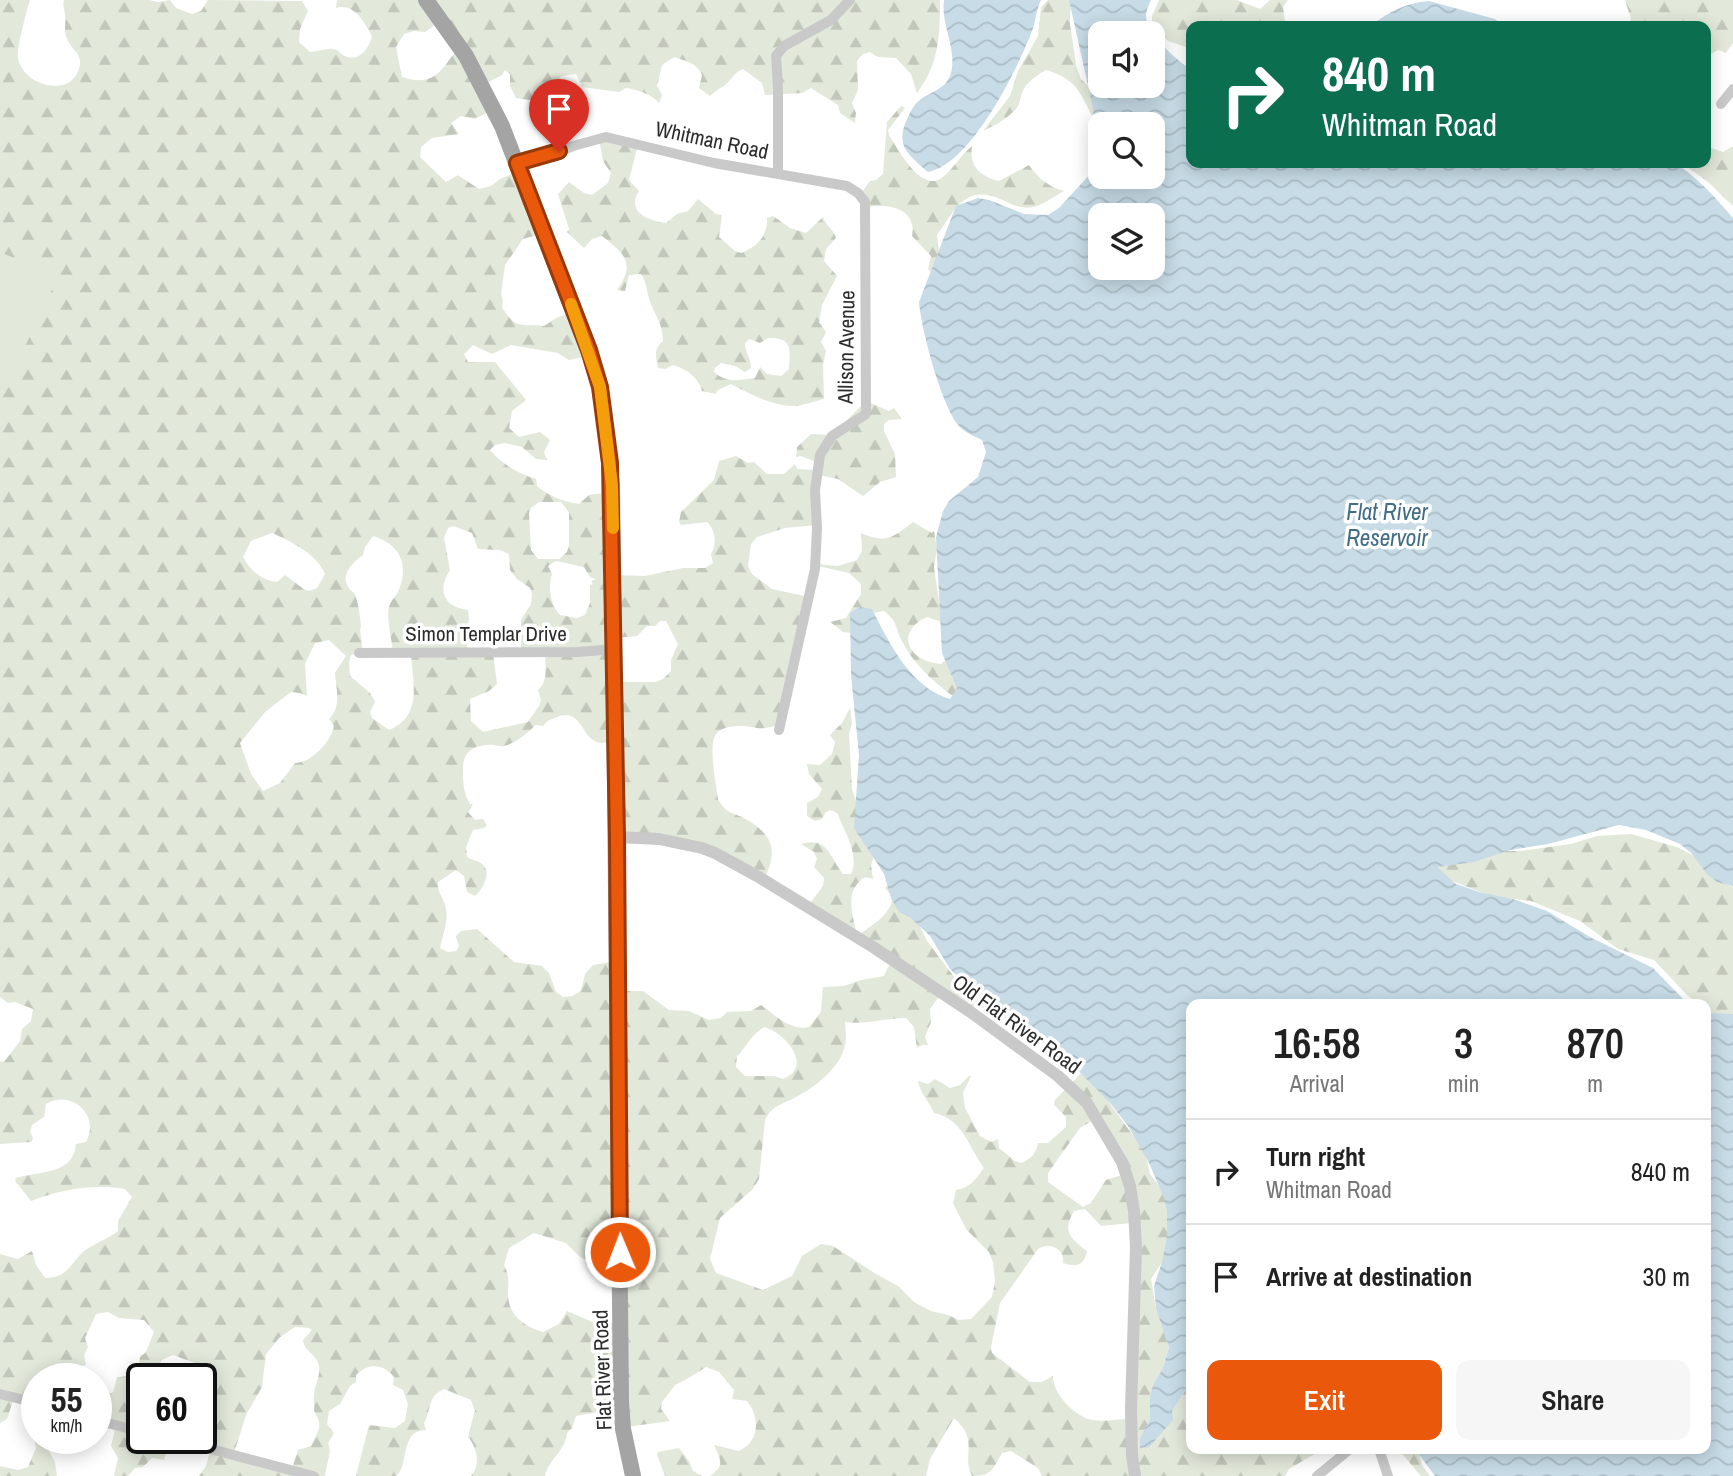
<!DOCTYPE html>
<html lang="en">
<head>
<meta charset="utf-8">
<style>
  body { margin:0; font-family:"Archivo Narrow",sans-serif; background:#f6f6f6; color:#222; height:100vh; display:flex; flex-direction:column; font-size:26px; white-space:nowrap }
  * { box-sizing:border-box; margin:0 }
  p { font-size:23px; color:#767676 }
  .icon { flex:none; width:38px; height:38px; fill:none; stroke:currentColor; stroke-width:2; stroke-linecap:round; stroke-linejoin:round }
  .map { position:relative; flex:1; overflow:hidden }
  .panel { position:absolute; left:1186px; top:999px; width:525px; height:455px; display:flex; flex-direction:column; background:#fff; border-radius:14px; box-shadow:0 4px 18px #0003 }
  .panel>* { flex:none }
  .guide { position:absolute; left:1186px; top:21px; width:525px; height:147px; border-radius:14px; box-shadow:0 4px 18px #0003; background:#0b6e4f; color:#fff; overflow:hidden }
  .controls { position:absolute; left:1088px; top:21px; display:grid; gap:14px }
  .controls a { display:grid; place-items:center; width:77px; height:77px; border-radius:14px; background:#fff; box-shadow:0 4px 18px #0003; font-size:35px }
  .speed { position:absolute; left:21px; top:1363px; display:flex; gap:14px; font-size:35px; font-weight:700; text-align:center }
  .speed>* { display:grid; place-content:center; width:91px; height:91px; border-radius:50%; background:#fff; box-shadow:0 4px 18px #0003; line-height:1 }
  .speed small { font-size:18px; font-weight:400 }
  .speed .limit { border:4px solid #111; border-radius:10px; background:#fff; color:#111 }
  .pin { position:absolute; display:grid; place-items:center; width:60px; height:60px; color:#fff; margin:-72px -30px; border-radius:50% 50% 50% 0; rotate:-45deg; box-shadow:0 0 7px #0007 }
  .pin .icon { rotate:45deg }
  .me { position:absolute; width:77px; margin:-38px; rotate:359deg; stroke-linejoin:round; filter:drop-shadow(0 0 5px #0008) }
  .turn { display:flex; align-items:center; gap:24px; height:147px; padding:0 21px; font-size:32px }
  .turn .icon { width:91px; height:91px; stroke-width:2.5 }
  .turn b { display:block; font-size:49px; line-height:60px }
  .eta { display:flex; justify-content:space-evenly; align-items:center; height:119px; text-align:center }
  .eta b { font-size:42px; font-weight:600; line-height:49px }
  .cta { display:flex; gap:14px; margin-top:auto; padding:14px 21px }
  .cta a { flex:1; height:80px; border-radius:14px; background:#ea580c; color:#fff; font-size:28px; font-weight:600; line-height:80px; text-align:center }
  .cta a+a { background:#f6f6f6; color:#222 }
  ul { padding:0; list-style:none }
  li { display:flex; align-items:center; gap:21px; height:105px; padding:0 21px; border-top:2px solid #e0e0e0 }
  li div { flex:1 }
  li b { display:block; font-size:26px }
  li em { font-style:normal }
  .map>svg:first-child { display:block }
</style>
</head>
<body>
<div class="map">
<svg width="1733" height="1476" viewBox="0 0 1733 1476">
  <defs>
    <pattern id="forest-firs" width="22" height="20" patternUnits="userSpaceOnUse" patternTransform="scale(1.75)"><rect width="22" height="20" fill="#e2e8da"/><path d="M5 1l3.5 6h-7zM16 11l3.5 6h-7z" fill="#c2c7bb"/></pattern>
    <pattern id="water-waves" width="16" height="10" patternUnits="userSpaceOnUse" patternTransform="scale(1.75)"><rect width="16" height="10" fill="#c7dce7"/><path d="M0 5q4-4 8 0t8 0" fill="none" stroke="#abbdc6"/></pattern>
  </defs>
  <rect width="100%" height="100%" fill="#fff"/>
  <path fill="url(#forest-firs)" fill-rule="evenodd" d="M 0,0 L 30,0 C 27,9 16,51 18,58 C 23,87 75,100 80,64 C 81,53 72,50 68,41 C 63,31 66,26 65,15 C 65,9 62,7 64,0 L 149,0 L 158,2 L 170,0 L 176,8 L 192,14 L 201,11 L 208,0 L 302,1 L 308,11 L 300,29 L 299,42 L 310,52 C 317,52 326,48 333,49 C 340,50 338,52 343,55 C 358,64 369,49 372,36 C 365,23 354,2 336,8 L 337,0 L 940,0 C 940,36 939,64 917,93 L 911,74 L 896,58 L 878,57 L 870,52 L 863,54 L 857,61 L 858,90 L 852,103 L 856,113 L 855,123 L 840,113 L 838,105 L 811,88 L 802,93 L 765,95 L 762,83 L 743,69 C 733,73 732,80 725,85 C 719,89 715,91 710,96 L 699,88 L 702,75 C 697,63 686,61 674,57 L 662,65 L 657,86 L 662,95 L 659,103 C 651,94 639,90 626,88 L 619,92 L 582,87 L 576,74 L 562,76 L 546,89 L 546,98 L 535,101 L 516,98 L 510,86 L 510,74 L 505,70 L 502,75 L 485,84 L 494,109 L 475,119 L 461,116 L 451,123 L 459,134 L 432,138 L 421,147 L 420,157 L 446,182 L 458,175 L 479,189 L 491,186 L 500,179 L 519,171 L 544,233 L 523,239 L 505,265 L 501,294 L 503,301 L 502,308 C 505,312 510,319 514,322 C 522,327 534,324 544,326 L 558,317 L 574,312 L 590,356 L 569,360 L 558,353 L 511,345 L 492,354 L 473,345 L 464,354 L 468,362 L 495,362 L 526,400 L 512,411 L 509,428 L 519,437 L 540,432 L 550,440 L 544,452 L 547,460 L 536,459 L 522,447 L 505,443 L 495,445 L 490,450 C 502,464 518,474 536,479 L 537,486 C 548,496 564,502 579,504 L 589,495 L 612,492 L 616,575 L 645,576 L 683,568 L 705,568 L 713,563 L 711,554 C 717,544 716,531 707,522 L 681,525 L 679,522 L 681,512 L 714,480 L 719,461 L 736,456 L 748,463 L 754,462 L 767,474 L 784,474 L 795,464 L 797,469 L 818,470 L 819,463 L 801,456 L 796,457 L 797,447 L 811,434 L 832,435 L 866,401 L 889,411 L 894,408 L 902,419 L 889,420 L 884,424 L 884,431 L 895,454 L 896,477 L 880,482 L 863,496 L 838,479 L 819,475 L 817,525 L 785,528 L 757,537 L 751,544 L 748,566 L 752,574 L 772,589 L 809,597 L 778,725 C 758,731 760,727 741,726 C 733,726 721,727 716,734 C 708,745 716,784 718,799 C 728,817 734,811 749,821 C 775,837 777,853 764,879 L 717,852 L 622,836 L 614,742 C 609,742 601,744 597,742 C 582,738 581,707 557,717 C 551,719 548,720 543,726 L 535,725 C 530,732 512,745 504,746 C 499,747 493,744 488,745 C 469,746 462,755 463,773 C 463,785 464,794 470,804 L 473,804 L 468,812 L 475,820 L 483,819 L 487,825 L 484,828 L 473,830 L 466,847 L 467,857 C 471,860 480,861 483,865 C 492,873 482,890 475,896 L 467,892 L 464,876 L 456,870 L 438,882 C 438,896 444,897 446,909 C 449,920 442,937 440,948 L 448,952 L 456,951 L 459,946 L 456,936 L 461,931 L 477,929 L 514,962 L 542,966 L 549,973 L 556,992 L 563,997 L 572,996 L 581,991 L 585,974 L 593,965 L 618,961 L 621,991 L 643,991 L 669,1010 L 689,1011 L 709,1020 L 721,1018 L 727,1012 L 751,1011 L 761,1005 C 775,1015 790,1031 809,1027 L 821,1012 L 823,987 L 844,986 L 861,980 L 884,976 L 891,961 L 809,905 L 823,886 L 824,878 L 814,867 L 817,859 L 814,852 L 801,844 C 828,836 830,858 843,874 L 851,874 C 860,856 844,830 837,813 L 830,810 L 825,813 L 822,819 L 815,821 L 807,816 L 807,803 L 818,797 L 822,789 L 809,774 L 807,764 L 820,765 L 832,754 L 835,742 L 830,735 L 842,723 L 850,708 L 852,723 L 849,734 L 852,789 L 874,856 L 871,865 L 873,879 L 865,877 C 843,891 853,915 857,936 C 871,926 890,916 893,897 L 885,888 L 889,885 L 916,918 L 927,941 L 955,978 L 993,1008 C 975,1011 958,1000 942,992 L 930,1009 L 931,1022 L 925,1037 L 928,1045 L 922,1045 L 917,1048 L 914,1027 L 906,1018 C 885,1018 866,1025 845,1022 C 845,1029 847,1038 845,1045 C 841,1067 814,1088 796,1097 C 783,1104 772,1105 765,1120 L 759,1179 L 753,1189 L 720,1218 L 710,1259 L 716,1273 L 763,1290 L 792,1276 L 802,1256 L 821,1244 L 833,1246 L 876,1274 L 898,1286 L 914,1302 L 931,1311 L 948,1315 L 959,1320 L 971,1319 L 992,1297 L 995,1281 L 993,1262 L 989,1252 L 966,1229 L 953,1203 L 956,1190 C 970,1188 976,1179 984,1168 C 968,1146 963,1119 934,1113 C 929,1101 920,1093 918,1081 L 928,1084 L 935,1079 L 950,1088 L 960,1085 L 969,1076 L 971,1076 L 963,1093 L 965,1108 L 980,1136 L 991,1142 L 998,1139 L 999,1148 L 1015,1161 L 1021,1163 C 1031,1159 1036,1154 1038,1143 L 1048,1143 L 1066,1127 L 1066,1117 L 1054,1105 L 1055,1100 L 1082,1072 L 1103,1094 L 1145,1152 L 1150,1174 L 1167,1196 L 1176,1241 L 1151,1279 L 1156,1309 L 1169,1346 L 1162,1371 L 1154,1382 L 1150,1396 L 1150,1419 L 1140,1438 L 1172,1411 L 1192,1380 L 1192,1449 L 1323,1449 L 1289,1469 L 1285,1476 L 1042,1476 L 1038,1468 L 1011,1451 L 1002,1453 C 993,1469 992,1476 972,1476 C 961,1455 980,1441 954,1418 L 930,1459 L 926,1476 L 710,1476 C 725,1465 721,1461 714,1445 L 739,1451 C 760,1441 760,1417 747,1401 L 732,1399 L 734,1390 L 719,1372 L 706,1367 C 695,1374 686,1380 675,1385 L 662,1402 L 661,1409 L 670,1421 L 626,1427 L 620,1408 L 576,1416 L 572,1428 L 567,1433 C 566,1450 548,1460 545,1476 L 471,1476 C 481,1465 477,1447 468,1437 L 475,1410 L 471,1400 L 444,1389 C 427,1396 432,1409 424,1423 L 426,1430 C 399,1430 410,1465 396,1476 L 356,1476 L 369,1425 L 395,1428 L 405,1421 L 408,1404 L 403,1390 L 393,1385 L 394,1377 C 384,1364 368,1362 356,1375 L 356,1382 L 350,1386 L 340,1404 L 329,1411 L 327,1424 L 334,1433 L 328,1443 L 330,1451 L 325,1476 L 199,1476 L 206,1466 L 210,1451 L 200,1445 L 209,1424 L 216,1389 L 200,1365 L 173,1355 L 162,1360 L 155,1372 L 158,1379 L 142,1379 L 142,1438 L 170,1439 L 164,1460 L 152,1458 L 143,1467 L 135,1468 L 128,1476 L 114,1476 L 118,1458 L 111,1446 L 116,1425 L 96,1419 L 97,1396 L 104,1396 L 113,1392 L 117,1377 C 132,1377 138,1372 140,1357 L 146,1352 L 154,1332 L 144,1320 L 119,1318 L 108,1312 L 96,1314 L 85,1338 L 88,1347 L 84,1355 L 86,1365 L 77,1367 L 64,1379 L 37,1379 L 37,1403 L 14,1398 L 7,1419 L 0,1423 L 0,1254 L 18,1259 L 32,1251 L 36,1265 L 45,1278 C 69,1277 69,1265 84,1251 C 95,1243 108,1239 118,1231 L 118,1221 L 132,1197 L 125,1189 C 91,1184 63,1189 31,1201 L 15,1181 L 16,1178 C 39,1171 74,1175 76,1144 L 86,1142 C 101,1115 71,1089 46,1104 L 44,1117 L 32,1125 L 30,1132 L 33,1138 L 31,1142 L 0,1144 L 0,1061 L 4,1062 L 20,1041 L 22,1029 L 31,1021 L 33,1009 L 15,1002 L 8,1003 L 0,997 ZM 442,20 L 460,46 C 441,69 436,88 402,77 L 396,47 L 404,34 L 414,31 L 425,32 ZM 539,502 L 561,502 L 569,512 L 569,545 L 567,552 L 559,559 L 538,559 L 531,550 L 529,513 L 531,508 ZM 453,526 L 472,533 L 478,549 L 500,550 L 509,554 L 510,570 L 517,579 L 530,588 L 532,594 L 531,604 L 521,620 L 521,649 L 545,652 C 545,665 549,681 538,690 L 541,700 L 539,706 L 528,722 L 483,732 L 471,721 L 470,699 L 489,691 L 497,684 L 493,653 L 468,652 L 465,630 L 469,620 L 468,610 C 443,607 437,590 450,570 L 444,538 L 448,528 ZM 272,533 C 290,541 317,554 325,574 L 317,588 L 309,591 L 305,590 L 285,575 L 277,582 C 261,580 250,570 243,557 L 251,541 ZM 373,536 C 400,544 410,565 398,592 C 395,597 390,602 389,607 C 386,617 392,641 393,652 L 411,653 C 412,681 424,715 389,730 L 372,718 L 370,712 L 375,702 L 370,693 L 350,676 L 349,662 L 351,655 L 363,652 L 360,630 L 361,626 C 360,617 359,606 356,597 C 353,589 354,595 349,588 C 339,575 353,562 363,555 L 365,547 ZM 556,561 L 584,567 L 590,577 L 596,579 L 591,581 L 593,584 L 590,585 L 590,603 L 585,615 L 577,618 L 560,615 C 550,605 548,587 552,574 L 548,566 ZM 660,621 L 666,621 L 678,644 L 671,660 L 671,671 L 663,679 L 656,682 L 616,682 L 615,638 L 637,636 L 647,626 L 655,626 ZM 329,640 L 346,656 L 335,673 C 336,689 342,706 329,719 L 334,726 C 331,742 311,763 295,763 L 280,783 L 263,791 L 251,774 L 240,743 L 265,712 L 291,692 L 300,693 L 307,696 L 305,664 L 315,643 ZM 764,1027 C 784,1032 815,1066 783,1079 L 774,1076 L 745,1076 L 736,1067 L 737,1056 C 747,1046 751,1035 764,1027 ZM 1098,1117 L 1125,1174 L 1106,1180 L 1091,1203 L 1083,1207 L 1048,1182 L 1048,1173 L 1080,1128 ZM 1085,1209 L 1101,1226 L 1131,1223 L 1131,1419 C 1118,1419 1105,1422 1092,1420 C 1075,1417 1052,1393 1053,1376 L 1042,1382 L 1030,1382 L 992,1353 L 991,1347 L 1000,1303 L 1038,1249 C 1049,1242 1065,1248 1063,1263 C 1077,1268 1084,1265 1087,1251 C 1070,1238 1062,1232 1074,1211 ZM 534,1233 L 566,1243 L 580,1257 L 596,1264 L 620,1265 L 621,1322 L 597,1324 L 567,1311 L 559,1324 L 543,1332 C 524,1326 508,1316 508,1293 C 508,1281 510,1277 504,1265 L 509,1248 ZM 295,1327 L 309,1328 L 312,1330 L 303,1340 C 305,1351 311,1351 316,1359 C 324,1370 315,1383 314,1394 C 313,1399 315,1405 314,1411 C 324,1427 318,1431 311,1446 L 298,1450 L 292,1469 L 234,1453 L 246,1415 L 262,1387 L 266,1354 L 279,1338 Z
    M 1048,0 L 1071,0 L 1070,24 L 1076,65 L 1081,79 L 1096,94 L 1095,121 C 1080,94 1078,79 1046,70 C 1036,76 1026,82 1022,93 C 1020,99 1020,104 1016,109 C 1007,119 994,126 983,131 L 1010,96 L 1018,71 L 1038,36 L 1041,7 Z
    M 1159,0 L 1237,0 L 1260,9 L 1270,0 L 1288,0 L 1283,7 L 1285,22 L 1289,26 L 1192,26 L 1192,49 L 1168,41 L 1152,27 L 1152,16 Z
    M 1625,0 L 1733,0 L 1733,43 L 1726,53 L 1718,50 L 1706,57 L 1706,26 L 1629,26 L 1631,19 Z
    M 901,106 L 905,108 L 888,130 L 889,135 C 897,148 920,191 940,179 C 952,171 961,155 972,146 C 969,167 980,176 999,181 L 1029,165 C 1038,178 1047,186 1064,191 C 1055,196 1044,204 1034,207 C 1025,209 1014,206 1007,202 C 967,182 958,205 937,235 L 939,252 L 931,272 L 928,269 L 931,256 L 912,236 C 917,209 890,203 868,207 L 860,195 L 870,181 L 876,180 L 883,174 L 887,122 Z
    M 599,139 L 638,145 L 629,180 L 639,191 C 637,194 635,198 635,202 C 634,216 656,222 666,223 L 677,214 L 688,211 L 698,199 L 716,214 L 722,215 L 719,237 L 735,251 L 741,253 C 757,247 768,236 767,218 L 773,216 L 790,228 L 806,233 L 823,217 C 826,226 834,230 836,238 L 826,249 L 824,261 L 837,276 L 822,305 L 819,322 L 826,332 L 821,342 L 826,351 L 823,365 L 824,399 C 814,401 800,407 790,406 C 769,404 750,394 731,384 L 718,390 L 716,394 L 702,391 C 699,378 685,368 673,365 L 665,369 L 658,368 C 656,357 653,350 663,341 C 663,326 656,316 650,302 C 647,293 647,283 641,274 L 629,275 L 625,291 L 617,290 C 636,263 625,254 602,236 L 592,239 L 584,248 L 567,232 L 569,229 L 558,194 L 569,182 L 584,193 L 592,195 L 608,183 L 611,173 L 603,161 ZM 768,338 C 793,337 790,349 789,369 L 781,376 L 767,374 L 760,367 L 755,378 C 739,380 728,384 714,372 L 715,368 L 721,363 L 735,366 L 745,372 L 751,368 C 751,358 745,353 745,343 L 749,339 L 760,343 Z
    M 1706,146 L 1723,152 L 1733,146 L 1733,206 L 1708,182 L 1682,163 L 1706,163 Z
    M 913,522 L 932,533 L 934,531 L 937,549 L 934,567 L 942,622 L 927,617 C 894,632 908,662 941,664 L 950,656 L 962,703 C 940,687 916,668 903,643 C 894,627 900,624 884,611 L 862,615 L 851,633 L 843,632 L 830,622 L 846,618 L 861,594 L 861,584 L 849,573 L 818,566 L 816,564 L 838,566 L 857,560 L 862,551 L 861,533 C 887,544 892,538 913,522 Z
    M 1631,834 L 1677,847 L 1692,855 L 1726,884 L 1733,887 L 1733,1014 L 1714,1014 L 1706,1010 L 1706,1004 L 1699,1004 L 1687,995 L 1654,960 L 1618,949 L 1580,921 L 1531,901 L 1491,896 L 1444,878 L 1429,865 L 1466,851 L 1521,851 L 1571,844 L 1597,836 Z
    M 37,1432 L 37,1438 L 45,1439 L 44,1442 L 55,1462 L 57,1476 L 0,1476 L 0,1466 L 18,1470 L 28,1467 L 36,1448 L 34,1436 Z
    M 679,1448 L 689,1461 L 693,1471 L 702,1476 L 665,1476 L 657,1455 L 658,1452 Z
    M 1398,1449 L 1418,1449 L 1422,1465 L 1430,1476 L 1421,1476 Z"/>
  <path fill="#e2e8da" d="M 0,252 L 58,277 L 0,399 Z"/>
  <path fill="url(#water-waves)" fill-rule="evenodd" d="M 944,0 L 1041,0 C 1036,10 1036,21 1032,31 C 1017,70 971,164 928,172 C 908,154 894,146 908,117 C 911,111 914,104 920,100 C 931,91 944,90 950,76 C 959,51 940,25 944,0 Z
    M 1069,0 L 1151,0 C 1149,4 1146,11 1146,16 C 1146,33 1178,62 1192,70 L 1192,163 L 1675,163 C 1698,178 1715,197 1733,218 L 1733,886 L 1717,882 L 1707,874 L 1691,853 L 1680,844 L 1646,830 L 1619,825 L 1548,844 L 1510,850 L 1474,862 L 1437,867 L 1456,884 L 1479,892 L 1513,899 L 1547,911 L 1590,937 L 1653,968 L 1688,1004 L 1192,1004 L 1192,1380 L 1172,1411 L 1173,1420 L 1149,1447 L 1140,1448 L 1140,1438 L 1150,1419 L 1150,1396 L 1154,1382 L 1162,1371 L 1169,1347 L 1156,1309 L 1154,1286 L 1162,1262 L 1167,1237 L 1167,1211 L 1164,1198 L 1149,1163 L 1128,1126 L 1111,1104 L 1054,1046 L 997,1014 L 950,969 L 930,936 L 910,917 L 899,912 L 891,898 L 884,874 L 854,828 L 859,755 L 851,675 L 850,613 L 860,607 L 872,609 C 889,643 911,688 950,699 L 957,688 L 942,653 L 936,537 L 943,511 L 949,501 L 978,477 L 986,452 L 982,440 C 974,436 964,432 959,426 C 942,407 921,329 919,302 L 956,206 L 978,198 L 989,200 L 1024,214 L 1048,215 L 1059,208 L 1092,172 L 1095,132 L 1093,108 ZM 1101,33 L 1153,33 L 1153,86 L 1101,86 ZM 1101,124 L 1153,124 L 1153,177 L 1101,177 ZM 1101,215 L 1153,215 L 1153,268 L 1101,268 Z
    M 1429,1 L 1495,19 L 1504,26 L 1370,26 C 1389,12 1405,3 1429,1 Z
    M 1706,1013 L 1733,1014 L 1733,1476 L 1435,1476 L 1415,1449 L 1706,1449 Z"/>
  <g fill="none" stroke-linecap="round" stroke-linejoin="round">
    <path stroke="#c9c9c9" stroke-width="10" d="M 1721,104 L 1733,89
      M 517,163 L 546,157 L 573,146 L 606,137 L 714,163 L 847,186 L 858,193 L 865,202 L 866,414 L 832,436 L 820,455 L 815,490 L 817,528 L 815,569 L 779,730
      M 778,173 L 778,86 L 776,56 L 784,46 L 831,20 L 850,0
      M 359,653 L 578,652 L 614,649
      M 0,1394 L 37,1403
      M 96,1420 L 142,1432
      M 169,1438 L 313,1476
      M 1379,1449 L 1388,1476
      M 1317,1476 L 1350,1449"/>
    <path stroke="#c9c9c9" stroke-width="12" d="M 617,837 L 659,839 L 702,848 L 715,853 L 757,876 L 873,947 L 972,1013 L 1058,1076 L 1087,1103 L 1122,1162 L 1130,1186 L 1134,1211 L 1136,1247 L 1131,1409 L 1132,1455 L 1135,1476"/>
    <path stroke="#a4a4a4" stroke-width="16" d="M 426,0 L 466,56 L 502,126 L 588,350 L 600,387 L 612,485 L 621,1402 L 623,1429 L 633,1476"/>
  </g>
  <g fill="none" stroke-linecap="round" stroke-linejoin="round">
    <g stroke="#983908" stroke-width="18">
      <path id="route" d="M 559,151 L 517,163 L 589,350 L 600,387 L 610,463 L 617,836 L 620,1252"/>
    </g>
    <use href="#route" stroke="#ea580c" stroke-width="12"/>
    <path stroke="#f59e0b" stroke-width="12" d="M 571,304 L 600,387 L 612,485 L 613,528"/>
  </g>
  <g text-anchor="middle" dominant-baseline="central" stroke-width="7" stroke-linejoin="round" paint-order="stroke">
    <g font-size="21" fill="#2c2c2c" stroke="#fff">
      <text transform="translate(712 140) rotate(12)">Whitman Road</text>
      <text transform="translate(846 347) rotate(-89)">Allison Avenue</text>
      <text x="486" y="633">Simon Templar Drive</text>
      <text transform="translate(1017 1024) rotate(36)">Old Flat River Road</text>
      <text transform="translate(602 1370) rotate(-92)">Flat River Road</text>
    </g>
    <g font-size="23" font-style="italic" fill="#416e86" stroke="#fff">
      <text x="1387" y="511">Flat River<tspan x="1387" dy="26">Reservoir</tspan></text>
    </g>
  </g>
</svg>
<div class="controls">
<a><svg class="icon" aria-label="sound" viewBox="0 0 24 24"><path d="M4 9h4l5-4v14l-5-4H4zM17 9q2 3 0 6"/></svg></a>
<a><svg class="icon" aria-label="search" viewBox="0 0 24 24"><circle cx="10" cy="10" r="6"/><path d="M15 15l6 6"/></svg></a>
<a><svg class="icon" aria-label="layers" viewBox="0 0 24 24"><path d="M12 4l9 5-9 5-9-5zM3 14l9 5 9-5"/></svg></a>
</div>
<div class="speed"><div>55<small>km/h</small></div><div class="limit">60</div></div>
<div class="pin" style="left:559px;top:151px;background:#d93025"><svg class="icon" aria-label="arrive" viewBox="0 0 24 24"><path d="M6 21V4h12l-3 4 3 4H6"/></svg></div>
<svg class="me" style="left:620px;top:1252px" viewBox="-20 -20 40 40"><circle r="17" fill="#ea580c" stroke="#fff" stroke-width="3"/><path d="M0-11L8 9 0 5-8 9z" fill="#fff"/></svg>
<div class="guide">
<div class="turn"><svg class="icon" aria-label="right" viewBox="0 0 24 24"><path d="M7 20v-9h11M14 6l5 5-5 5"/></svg><div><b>840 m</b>Whitman Road</div></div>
</div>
<section class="panel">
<div class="eta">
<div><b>16:58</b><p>Arrival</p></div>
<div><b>3</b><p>min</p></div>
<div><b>870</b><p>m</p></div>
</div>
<ul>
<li><svg class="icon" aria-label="right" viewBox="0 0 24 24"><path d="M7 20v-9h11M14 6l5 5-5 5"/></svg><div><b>Turn right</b><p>Whitman Road</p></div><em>840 m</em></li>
<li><svg class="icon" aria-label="arrive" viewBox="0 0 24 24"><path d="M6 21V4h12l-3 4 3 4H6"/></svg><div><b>Arrive at destination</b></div><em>30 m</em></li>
</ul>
<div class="cta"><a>Exit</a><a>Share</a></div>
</section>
</div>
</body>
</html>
